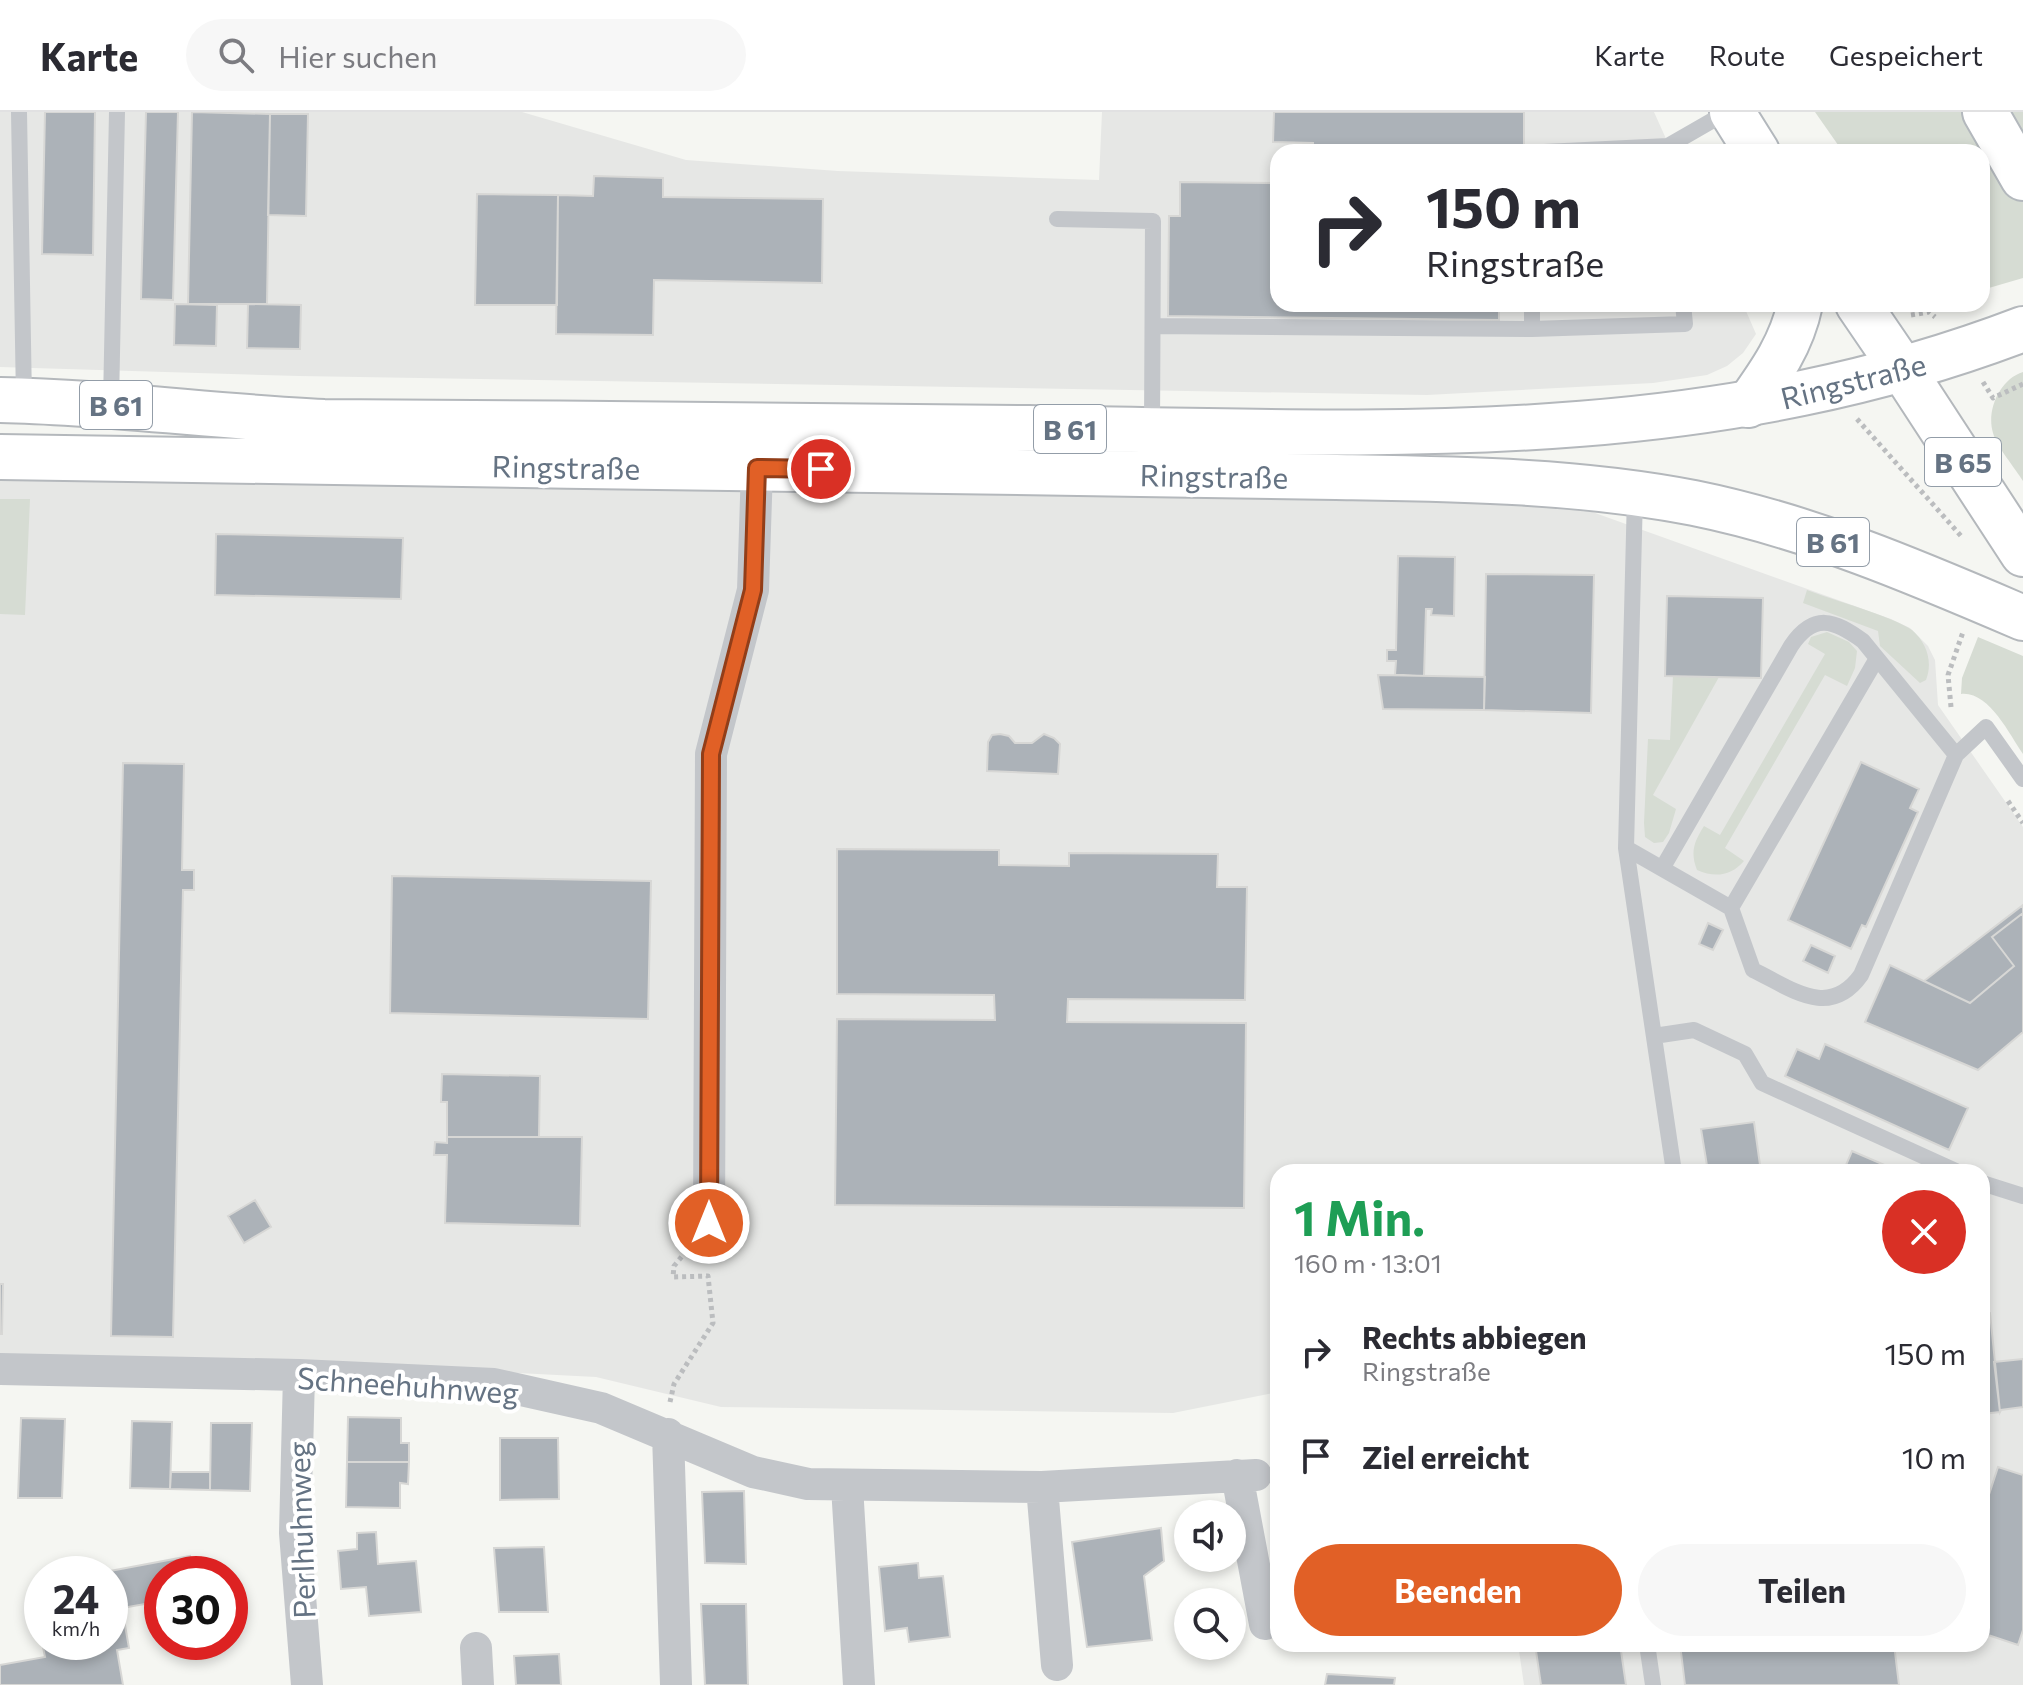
<!DOCTYPE html>
<html lang="de">
<head>
<meta charset="utf-8">
<style>
  body { margin:0; font-family:Commissioner,sans-serif; background:#f7f7f7; color:#2b2b33; height:100vh; display:flex; flex-direction:column; font-size:30px; white-space:nowrap }
  * { box-sizing:border-box; margin:0 }
  p { font-size:26px; color:#7c7c81 }
  .icon { flex:none; width:44px; height:44px; fill:none; stroke:currentColor; stroke-width:2; stroke-linecap:round; stroke-linejoin:round }
  .map { position:relative; flex:1; overflow:hidden }
  .side { position:absolute; left:1270px; top:1052px; width:720px; height:488px; display:flex; flex-direction:column; background:#fff; border-radius:24px; box-shadow:0 4px 12px #0003 }
  .side>* { flex:none }
  .top-card { position:absolute; left:1270px; top:32px; width:720px; height:168px; border-radius:24px; box-shadow:0 4px 12px #0003; background:#fff; color:#2b2b33; overflow:hidden }
  .fabs { position:absolute; left:1174px; top:1388px; display:grid; gap:16px }
  .fabs a { display:grid; place-items:center; width:72px; height:72px; border-radius:50%; background:#fff; box-shadow:0 4px 12px #0003; font-size:40px }
  .speed { position:absolute; left:24px; top:1444px; display:flex; gap:16px; font-size:40px; font-weight:700; text-align:center }
  .speed>* { display:grid; place-content:center; width:104px; height:104px; border-radius:50%; background:#fff; box-shadow:0 4px 12px #0003; line-height:1 }
  .speed small { font-size:20px; font-weight:400 }
  .speed .limit { border:12px solid #d22; background:#fff; color:#111 }
  .pin { position:absolute; display:grid; place-items:center; width:68px; height:68px; color:#fff; margin:-34px; border:4px solid #fff; border-radius:50%; box-shadow:0 2px 8px #0007 }
  .me { position:absolute; width:88px; margin:-44px; rotate:0deg; stroke-linejoin:round; filter:drop-shadow(0 0 6px #0008) }
  .turn { display:flex; align-items:center; gap:28px; height:168px; padding:0 24px; font-size:36px }
  .turn .icon { width:104px; height:104px; stroke-width:2.5 }
  .turn b { display:block; font-size:56px; line-height:68px }
  .round { display:grid; place-items:center; flex:none; width:84px; height:84px; border-radius:42px; background:#f7f7f7 }
  .summary { display:flex; align-items:center; justify-content:space-between; height:136px; padding:0 24px }
  h1 { font-size:48px; font-weight:700; line-height:60px; color:#1e9e55 }
  .action { display:flex; gap:16px; margin-top:auto; padding:16px 24px }
  .action a { flex:1; height:92px; border-radius:48px; background:#e16026; color:#fff; font-size:32px; font-weight:700; line-height:92px; text-align:center }
  .action a+a { background:#f7f7f7; color:#2b2b33 }
  ul { padding:0; list-style:none }
  li { display:flex; align-items:center; gap:24px; height:104px; padding:0 24px }
  li div { flex:1 }
  li b { display:block; font-size:30px }
  li em { font-style:normal }
  header { display:flex; align-items:center; gap:48px; box-sizing:border-box; height:112px; padding:0 40px; background:#fff; border-bottom:2px solid #e1e1e2 }
  header strong { font-size:38px }
  nav { display:flex; gap:44px; margin-inline-start:auto; font-size:28px }
  .search { width:560px; height:72px; background:#f7f7f7; display:flex; align-items:center; gap:20px; box-sizing:border-box; padding:0 28px; border-radius:44px; color:#7c7c81; font-size:30px }
  .map>svg:first-child { display:block }
</style>
</head>
<body>
<header>
<strong>Karte</strong>
<div class="search"><svg class="icon" aria-label="search" viewBox="0 0 24 24"><circle cx="10" cy="10" r="6"/><path d="M15 15l6 6"/></svg>Hier suchen</div>
<nav><a>Karte</a><a>Route</a><a>Gespeichert</a></nav>
</header>
<div class="map">
<svg width="2023" height="1573" viewBox="0 0 2023 1573">
  <rect width="100%" height="100%" fill="#f5f6f2"/>
  <path fill="#e6e7e5" d="M 0,0 L 522,0 L 686,48 L 838,59 L 1099,68 L 1102,0 L 1654,0 L 1672,40 L 1278,40 L 1278,192 L 1743,192 L 1756,222 L 1743,241 L 1727,254 L 1707,263 L 1653,271 L 1427,283 L 299,264 L 0,255 Z
    M 0,364 L 685,371 L 1570,392 L 1891,507 L 1910,516 L 1928,534 L 1935,548 L 1938,593 L 2023,715 L 2023,1573 L 1524,1573 L 1518,1532 L 1982,1532 L 1982,1060 L 1278,1060 L 1278,1280 L 1173,1301 L 721,1295 L 596,1265 L 277,1249 L 0,1252 Z"/>
  <path fill="#d6dcd3" d="M 1815,0 L 2023,0 L 2023,166 L 1982,178 L 1982,40 L 1843,40 Z
    M 2023,260 L 2023,369 C 2015,356 1997,335 1993,321 C 1986,298 2000,267 2023,260 Z
    M 0,387 L 30,387 L 25,503 L 0,502 Z
    M 1807,478 C 1830,487 1894,505 1912,518 C 1927,531 1933,550 1926,568 L 1920,571 L 1880,534 L 1878,519 L 1803,491 Z
    M 1827,520 L 1849,530 L 1857,539 L 1855,556 L 1847,574 L 1825,563 L 1725,736 L 1744,749 C 1731,764 1715,766 1697,758 C 1690,740 1694,730 1704,714 L 1720,723 L 1825,542 L 1808,532 L 1811,525 Z
    M 1978,525 L 2023,544 L 2023,642 C 2009,622 1989,579 1961,582 L 1962,566 Z
    M 1673,564 L 1719,565 L 1653,683 L 1676,697 L 1669,721 L 1663,730 L 1654,731 L 1645,725 L 1644,711 L 1648,627 L 1670,628 Z"/>
  <path fill="#acb2b8" stroke="#d7d7d5" stroke-width="2" d="M 45,0 L 95,0 L 93,143 L 42,142 Z
    M 146,0 L 178,0 L 173,188 L 141,187 Z
    M 192,0 L 270,2 L 267,192 L 188,192 Z
    M 1274,0 L 1524,0 L 1524,40 L 1313,40 L 1313,31 L 1273,30 Z
    M 270,2 L 308,2 L 306,104 L 268,103 Z
    M 594,64 L 663,66 L 663,85 L 823,87 L 822,171 L 654,168 L 653,223 L 556,222 L 558,83 L 593,84 Z
    M 1180,70 L 1278,71 L 1278,192 L 1499,192 L 1499,208 L 1168,204 L 1169,104 L 1180,104 Z
    M 477,82 L 558,83 L 557,193 L 475,193 Z
    M 175,192 L 217,193 L 216,234 L 174,233 Z
    M 248,192 L 301,193 L 300,237 L 247,236 Z
    M 216,422 L 403,426 L 401,487 L 215,483 Z
    M 1398,444 L 1455,445 L 1454,504 L 1431,503 L 1432,497 L 1426,497 L 1424,564 L 1395,563 L 1396,549 L 1387,549 L 1387,538 L 1396,538 Z
    M 1486,462 L 1594,463 L 1591,601 L 1484,598 Z
    M 1667,484 L 1763,486 L 1761,566 L 1665,564 Z
    M 1378,563 L 1485,565 L 1484,598 L 1383,597 Z
    M 1000,622 L 1009,624 L 1015,631 L 1032,631 L 1044,622 L 1054,626 L 1060,632 L 1058,662 L 987,659 L 988,630 L 992,623 Z
    M 1861,650 L 1919,677 L 1910,696 L 1918,700 L 1866,815 L 1862,813 L 1851,837 L 1788,808 Z
    M 123,651 L 184,652 L 182,758 L 194,758 L 194,778 L 183,778 L 173,1225 L 111,1224 Z
    M 837,737 L 999,738 L 999,753 L 1069,754 L 1069,741 L 1218,742 L 1217,775 L 1247,775 L 1245,888 L 1068,887 L 1067,910 L 1246,911 L 1244,1096 L 835,1093 L 837,907 L 995,908 L 994,883 L 837,882 Z
    M 392,764 L 651,769 L 648,907 L 390,901 Z
    M 2023,793 L 2023,801 L 1992,825 L 2014,854 L 1970,891 L 1924,869 Z
    M 2023,801 L 2023,920 L 1978,958 L 1865,910 L 1890,853 L 1970,891 L 2014,854 L 1992,825 Z
    M 1708,811 L 1723,818 L 1713,838 L 1699,832 Z
    M 1811,833 L 1835,844 L 1828,861 L 1803,849 Z
    M 1825,932 L 1968,996 L 1949,1038 L 1785,964 L 1797,937 L 1819,947 Z
    M 442,962 L 540,964 L 539,1025 L 447,1025 L 447,990 L 441,990 Z
    M 1754,1010 L 1761,1060 L 1708,1060 L 1701,1017 Z
    M 447,1025 L 582,1025 L 580,1114 L 445,1111 L 447,1043 L 434,1043 L 435,1030 L 447,1031 Z
    M 1852,1039 L 1896,1058 L 1896,1060 L 1843,1060 Z
    M 255,1088 L 271,1115 L 244,1131 L 228,1104 Z
    M 0,1172 L 3,1172 L 2,1222 L 0,1222 Z
    M 1990,1201 L 2000,1300 L 1982,1302 L 1982,1202 Z
    M 2023,1247 L 2023,1295 L 2001,1298 L 2000,1300 L 1994,1250 Z
    M 348,1305 L 401,1306 L 401,1331 L 409,1331 L 409,1350 L 347,1350 Z
    M 21,1306 L 65,1307 L 62,1386 L 18,1386 Z
    M 132,1309 L 172,1310 L 170,1377 L 130,1376 Z
    M 211,1311 L 252,1311 L 250,1379 L 210,1378 Z
    M 500,1326 L 558,1326 L 559,1387 L 500,1388 Z
    M 347,1350 L 409,1350 L 408,1372 L 400,1371 L 400,1396 L 346,1395 Z
    M 1998,1355 L 2023,1363 L 2023,1518 L 2018,1533 L 1982,1521 L 1982,1404 Z
    M 171,1360 L 210,1360 L 210,1378 L 170,1377 Z
    M 744,1379 L 746,1452 L 705,1451 L 702,1380 Z
    M 1161,1416 L 1164,1449 L 1144,1464 L 1152,1528 L 1087,1535 L 1072,1430 Z
    M 376,1420 L 378,1452 L 416,1449 L 421,1500 L 369,1504 L 366,1475 L 341,1477 L 338,1439 L 357,1437 L 357,1421 Z
    M 544,1435 L 548,1500 L 499,1500 L 494,1436 Z
    M 190,1444 L 193,1462 L 162,1462 L 162,1489 L 122,1496 L 129,1536 L 117,1538 L 123,1573 L 0,1573 L 0,1553 L 45,1545 L 42,1530 L 110,1530 L 110,1462 L 94,1462 Z
    M 918,1451 L 919,1466 L 943,1464 L 950,1525 L 909,1530 L 907,1516 L 885,1519 L 879,1455 Z
    M 701,1492 L 746,1492 L 748,1573 L 705,1573 Z
    M 1535,1532 L 1620,1532 L 1626,1573 L 1541,1573 Z
    M 1680,1532 L 1894,1532 L 1899,1573 L 1685,1573 Z
    M 559,1542 L 561,1573 L 516,1573 L 514,1544 Z
    M 1327,1562 L 1395,1566 L 1394,1573 L 1325,1573 Z"/>
  <g fill="none" stroke-linecap="round" stroke-linejoin="round">
    <g stroke="#b3b8bd" stroke-width="48">
      <path id="secondary" d="M 1732,0 L 1757,40
        M 1985,0 L 2023,66
        M 1858,192 L 1903,258
        M 1748,293 C 1771,261 1792,231 1800,192"/>
    </g>
    <g stroke="#b4b8bc" stroke-width="48">
      <path id="primary" d="M 1903,258 L 2023,442
        M 0,288 C 108,290 216,305 324,310 C 559,312 794,312 1029,316 C 1371,321 1696,342 2023,217
        M 0,345 C 315,351 630,354 945,359 C 1075,361 1206,363 1336,365 C 1455,367 1576,368 1694,391 C 1808,414 1916,460 2023,506"/>
    </g>
    <path stroke="#bbbdbf" stroke-width="5" stroke-dasharray="4 4" stroke-linecap="butt" d="M 1911,203 L 1929,200 L 1935,205
      M 1983,270 L 1993,286 L 2023,272
      M 1857,307 L 1962,425
      M 1951,595 L 1948,563 L 1963,520
      M 2008,689 L 2023,711
      M 670,1290 L 674,1272 L 713,1211 L 708,1164 L 673,1165 L 674,1154 L 688,1137"/>
    <path stroke="#c3c6ca" stroke-width="16" d="M 19,0 L 24,287
      M 1544,40 L 1668,34 L 1727,0
      M 1057,107 L 1153,109 L 1152,316
      M 1153,214 L 1532,217 L 1685,212 L 1683,192
      M 1532,217 L 1532,192
      M 111,290 L 117,0
      M 1635,383 L 1626,736 L 1731,796 L 1753,858 C 1791,876 1829,908 1861,863 L 1956,643 L 1986,615 L 2023,667
      M 1626,736 L 1674,1060
      M 1663,755 L 1791,534 C 1814,500 1834,508 1863,529 L 1956,643
      M 1731,796 L 1876,548
      M 1654,924 L 1694,918 L 1745,942 L 1762,971 L 1958,1060
      M 1982,1071 L 2023,1084
      M 1647,1532 L 1653,1573"/>
    <path stroke="#c3c6ca" stroke-width="32" d="M 709,1111 L 711,642 L 753,478 L 757,356
      M 0,1257 L 299,1263 L 494,1272 L 601,1296 L 753,1360 L 808,1372 L 1042,1375 L 1256,1363
      M 299,1263 L 295,1421 L 307,1573
      M 668,1322 L 676,1573
      M 1237,1363 L 1265,1512
      M 847,1374 L 859,1573
      M 1042,1375 L 1057,1553
      M 476,1536 L 478,1573"/>
    <use href="#secondary" stroke="#fff" stroke-width="44"/>
    <use href="#primary" stroke="#fff" stroke-width="44"/>
  </g>
  <g fill="none" stroke-linecap="round" stroke-linejoin="round">
    <g stroke="#923e19" stroke-width="20">
      <path id="route" d="M 709,1111 L 711,642 L 753,478 L 757,356 L 821,357"/>
    </g>
    <use href="#route" stroke="#e16026" stroke-width="14"/>
  </g>
  <g text-anchor="middle" dominant-baseline="central" stroke-width="8" stroke-linejoin="round" paint-order="stroke">
    <g fill="#fff" stroke="#939da8" stroke-width="2">
      <rect x="80" y="269" width="72" height="48" rx="6"/>
      <rect x="1034" y="293" width="72" height="48" rx="6"/>
      <rect x="1925" y="326" width="76" height="48" rx="6"/>
      <rect x="1797" y="406" width="72" height="48" rx="6"/>
    </g>
    <g font-size="28" font-weight="bold" fill="#657383">
      <text x="116" y="293">B 61</text>
      <text x="1070" y="317">B 61</text>
      <text x="1963" y="350">B 65</text>
      <text x="1833" y="430">B 61</text>
    </g>
    <g font-size="30" fill="#657383" stroke="#fff">
      <text transform="translate(1853 268) rotate(-14)">Ringstraße</text>
      <text transform="translate(566 354) rotate(1)">Ringstraße</text>
      <text transform="translate(1214 363) rotate(1)">Ringstraße</text>
      <text transform="translate(408 1272) rotate(4)">Schneehuhnweg</text>
      <text transform="translate(300 1418) rotate(-92)">Perlhuhnweg</text>
    </g>
  </g>
</svg>
<div class="fabs">
<a><svg class="icon" aria-label="sound" viewBox="0 0 24 24"><path d="M4 9h4l5-4v14l-5-4H4zM17 9q2 3 0 6"/></svg></a>
<a><svg class="icon" aria-label="search" viewBox="0 0 24 24"><circle cx="10" cy="10" r="6"/><path d="M15 15l6 6"/></svg></a>
</div>
<div class="speed"><div>24<small>km/h</small></div><div class="limit">30</div></div>
<div class="pin" style="left:821px;top:357px;background:#d93025"><svg class="icon" aria-label="arrive" viewBox="0 0 24 24"><path d="M6 21V4h12l-3 4 3 4H6"/></svg></div>
<svg class="me" style="left:709px;top:1111px" viewBox="-20 -20 40 40"><circle r="17" fill="#e16026" stroke="#fff" stroke-width="3"/><path d="M0-11L8 9 0 5-8 9z" fill="#fff"/></svg>
<div class="top-card">
<div class="turn"><svg class="icon" aria-label="right" viewBox="0 0 24 24"><path d="M7 20v-9h11M14 6l5 5-5 5"/></svg><div><b>150 m</b>Ringstraße</div></div>
</div>
<section class="side">
<div class="summary"><div><h1>1 Min.</h1><p>160 m · 13:01</p></div><a class="round" style="background:#d93025;color:#fff"><svg class="icon" aria-label="close" viewBox="0 0 24 24"><path d="M6 6l12 12M18 6L6 18"/></svg></a></div>
<ul>
<li><svg class="icon" aria-label="right" viewBox="0 0 24 24"><path d="M7 20v-9h11M14 6l5 5-5 5"/></svg><div><b>Rechts abbiegen</b><p>Ringstraße</p></div><em>150 m</em></li>
<li><svg class="icon" aria-label="arrive" viewBox="0 0 24 24"><path d="M6 21V4h12l-3 4 3 4H6"/></svg><div><b>Ziel erreicht</b></div><em>10 m</em></li>
</ul>
<div class="action"><a>Beenden</a><a>Teilen</a></div>
</section>
</div>
</body>
</html>
